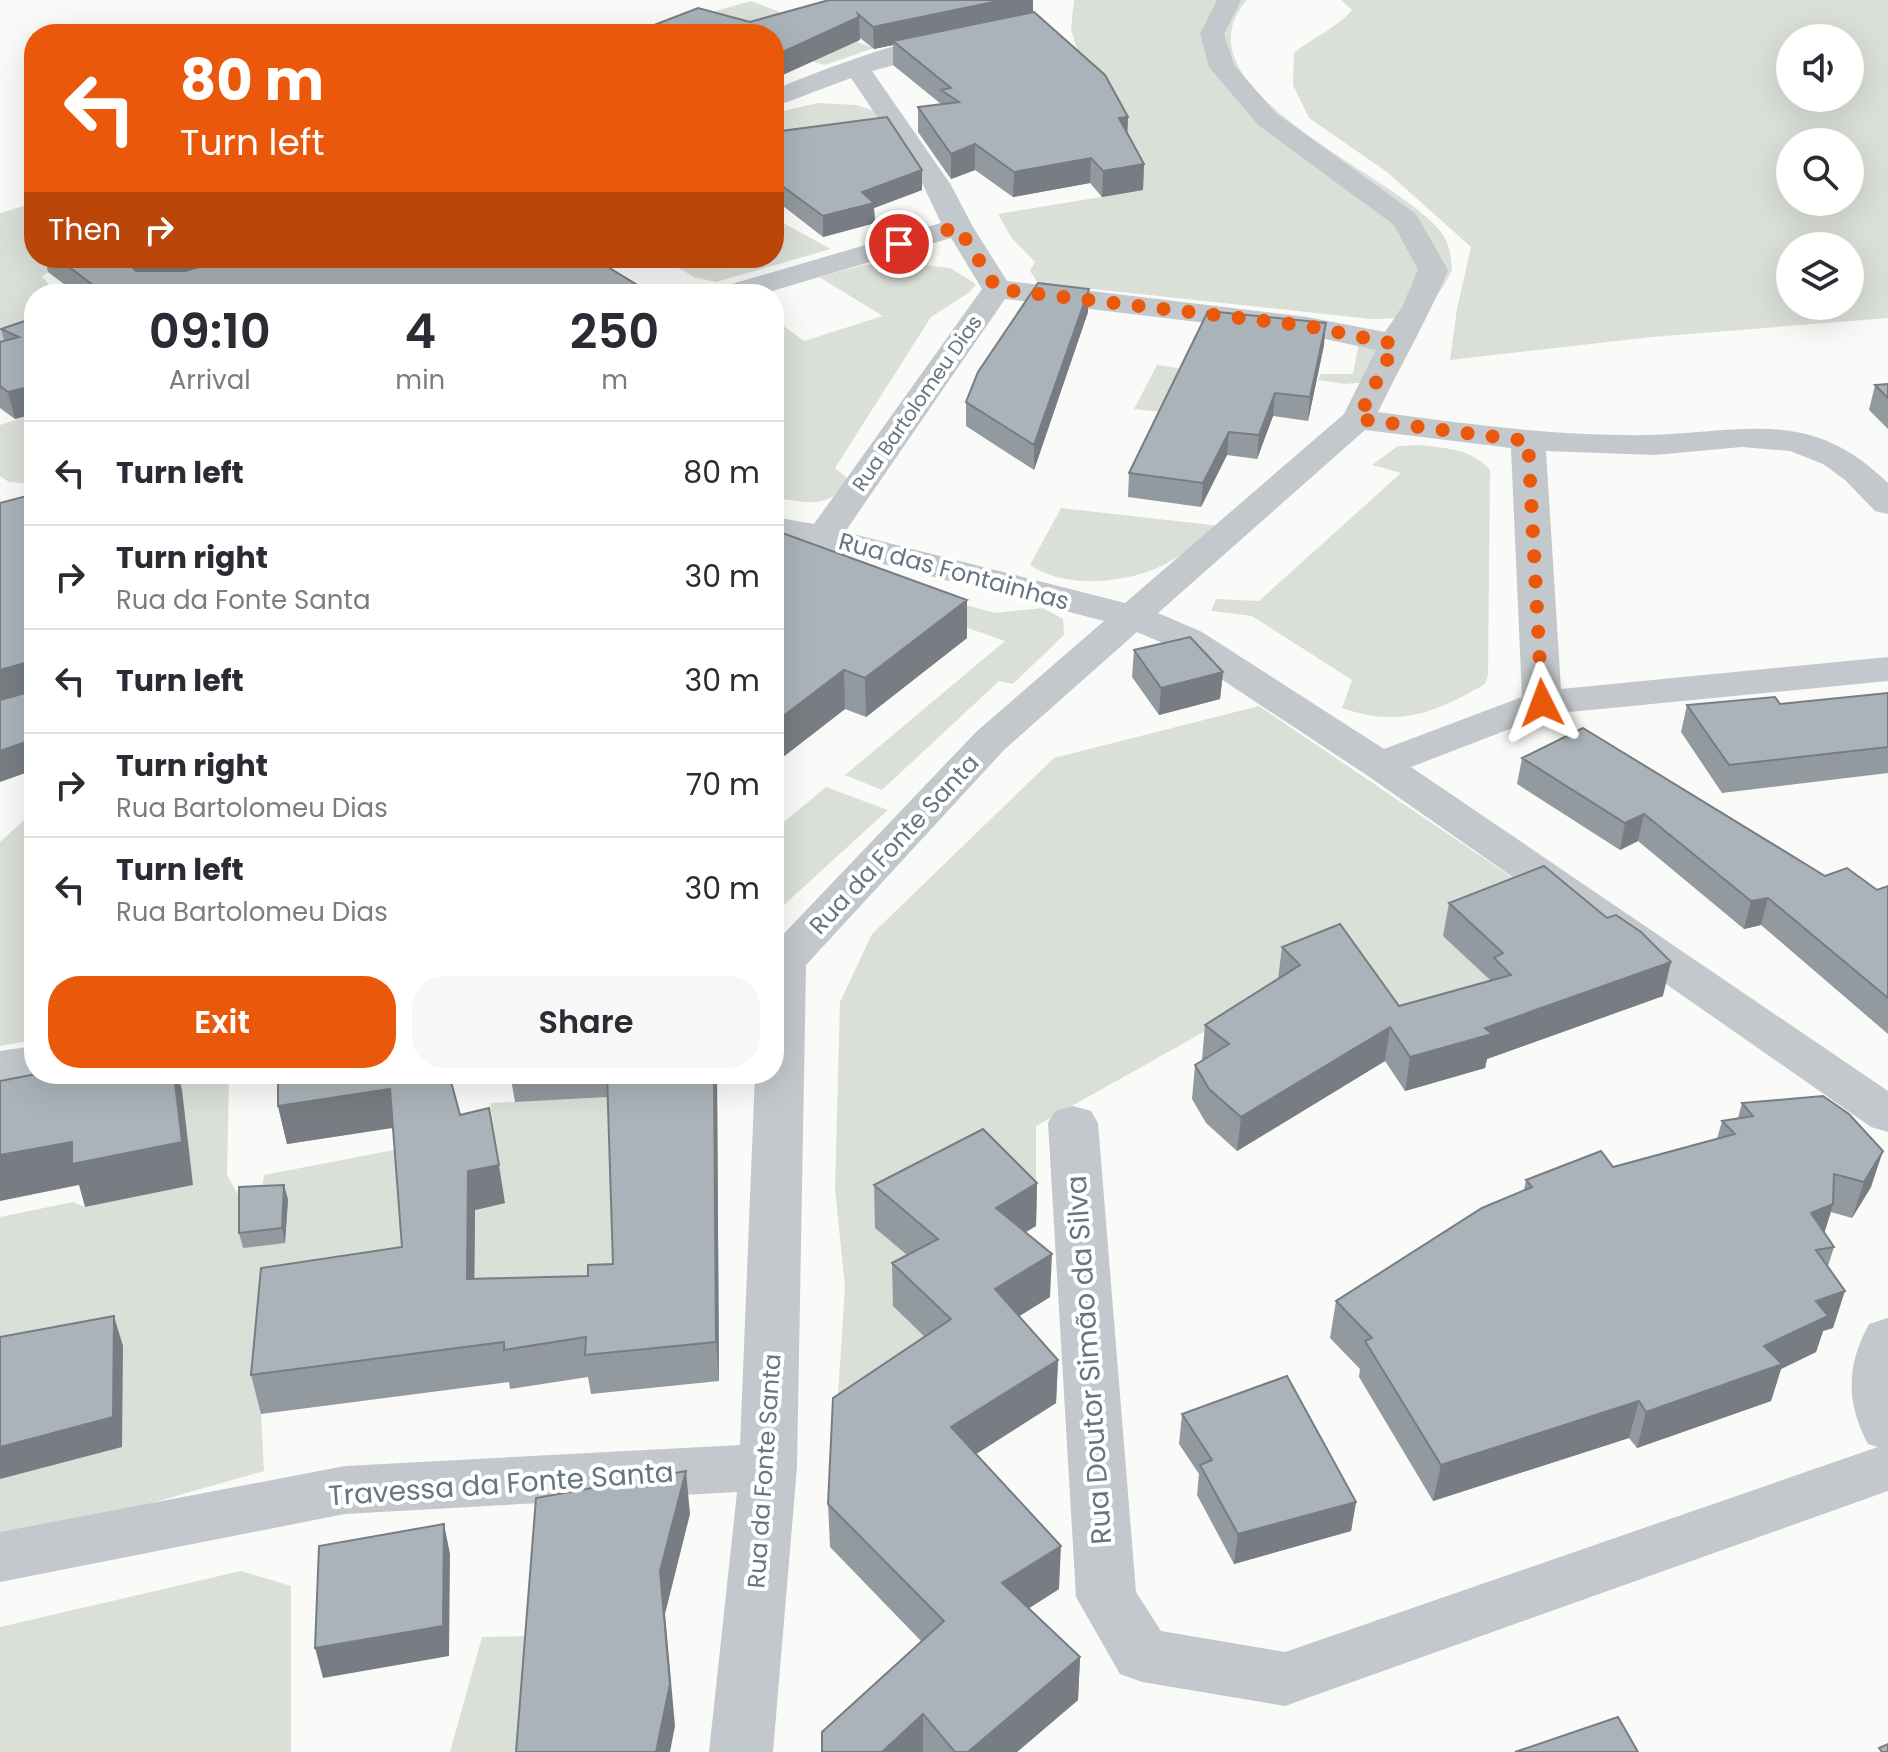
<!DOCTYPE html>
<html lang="en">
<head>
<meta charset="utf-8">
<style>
  body { margin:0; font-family:Poppins,sans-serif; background:#f7f7f7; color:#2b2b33; height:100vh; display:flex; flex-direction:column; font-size:30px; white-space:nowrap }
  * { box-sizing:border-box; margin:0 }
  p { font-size:26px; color:#7c7c81 }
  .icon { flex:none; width:44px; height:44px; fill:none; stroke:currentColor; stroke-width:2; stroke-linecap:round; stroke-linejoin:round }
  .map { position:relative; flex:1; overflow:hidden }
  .side { position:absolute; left:24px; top:284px; width:760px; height:800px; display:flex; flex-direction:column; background:#fff; border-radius:32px; box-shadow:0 8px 32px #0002 }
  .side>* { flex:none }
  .top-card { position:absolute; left:24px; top:24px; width:760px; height:244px; border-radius:32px; box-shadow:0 8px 32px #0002; background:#ea580c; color:#fff; overflow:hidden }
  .buttons { position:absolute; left:1776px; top:24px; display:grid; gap:16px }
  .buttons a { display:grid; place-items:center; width:88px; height:88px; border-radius:50%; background:#fff; box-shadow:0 8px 32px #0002; font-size:40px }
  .pin { position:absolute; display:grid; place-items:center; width:68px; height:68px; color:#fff; margin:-34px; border:4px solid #fff; border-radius:50%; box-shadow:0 2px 8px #0007 }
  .me { position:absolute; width:88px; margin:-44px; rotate:357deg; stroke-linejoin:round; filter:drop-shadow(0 0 6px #0008) }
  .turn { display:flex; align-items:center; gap:28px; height:168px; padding:0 24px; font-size:36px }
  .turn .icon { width:104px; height:104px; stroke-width:2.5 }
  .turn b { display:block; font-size:56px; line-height:68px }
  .then { display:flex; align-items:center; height:76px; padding:0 24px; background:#0003; gap:16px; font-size:30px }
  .eta { display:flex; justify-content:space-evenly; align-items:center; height:136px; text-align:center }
  .eta b { font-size:48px; font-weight:600; line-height:56px }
  .action { display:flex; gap:16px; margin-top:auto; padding:16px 24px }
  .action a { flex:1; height:92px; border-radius:32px; background:#ea580c; color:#fff; font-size:32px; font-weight:600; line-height:92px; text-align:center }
  .action a+a { background:#f7f7f7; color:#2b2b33 }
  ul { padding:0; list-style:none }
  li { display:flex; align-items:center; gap:24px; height:104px; padding:0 24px; border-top:2px solid #e1e1e2 }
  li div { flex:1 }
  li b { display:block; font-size:30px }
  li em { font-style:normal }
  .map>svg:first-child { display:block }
</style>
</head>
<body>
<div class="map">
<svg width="1888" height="1752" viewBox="0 0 1888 1752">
  <rect width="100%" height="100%" fill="#fafaf8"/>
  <path fill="#dadfd7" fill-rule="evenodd" d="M 1074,0 L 1247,0 C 1167,91 1407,178 1443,235 C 1450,245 1451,259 1452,270 C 1432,311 1417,319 1371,319 L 1038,283 L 1030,271 L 1035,262 L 1011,237 L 998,214 L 1143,190 L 1087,83 L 1071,29 Z
    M 1341,0 L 1888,0 L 1888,318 L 1652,337 L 1450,360 L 1457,309 L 1471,247 L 1387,172 L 1309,118 L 1293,85 L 1294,53 C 1312,38 1337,28 1352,10 ZM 1790,38 L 1850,38 L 1850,98 L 1790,98 ZM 1790,142 L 1850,142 L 1850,202 L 1790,202 ZM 1790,246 L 1850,246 L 1850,306 L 1790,306 Z
    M 751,1 L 874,48 L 825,65 L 774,51 L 774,34 L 634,34 Z
    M 818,103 L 856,105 L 887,115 L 891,122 L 809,145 L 774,127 L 774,113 Z
    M 34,203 L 34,258 L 73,258 L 42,276 L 56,294 L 34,294 L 34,320 L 0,329 L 0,213 Z
    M 774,218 L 831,249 L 716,282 L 694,277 L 662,258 L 774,258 Z
    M 897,262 L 950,268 L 976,284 L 970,292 L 931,317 L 835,468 L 852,482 C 822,510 812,502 774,498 L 774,319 L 804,341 L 883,316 L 819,277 L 864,265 Z
    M 1360,337 L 1395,344 L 1377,381 L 1345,384 L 1318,380 L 1321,374 L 1353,374 Z
    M 1157,365 L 1232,376 L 1189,415 L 1134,409 Z
    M 34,414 L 34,484 L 9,482 L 0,476 L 0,425 Z
    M 1420,445 C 1445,448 1473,449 1490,470 L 1488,675 L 1485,684 C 1435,713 1399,728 1342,708 L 1352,680 L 1252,616 L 1211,611 L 1216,599 L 1259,601 L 1401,473 L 1372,465 L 1398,446 Z
    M 1061,508 L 1220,526 C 1200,541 1180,558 1157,568 C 1120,584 1063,588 1030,565 Z
    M 787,556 L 995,613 L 1043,608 L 1063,619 L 1064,635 L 1013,684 L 999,681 L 882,790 L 845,775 L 1005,641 L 779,563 Z
    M 1259,706 L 1541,897 L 1444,936 L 1497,987 L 1440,1027 L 1284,987 L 1036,1126 L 1036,1226 L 876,1228 L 938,1282 L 951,1362 L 835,1441 L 845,1287 L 835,1189 L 840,1002 L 872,934 L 1054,758 Z
    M 826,787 L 888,810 L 774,914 L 774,830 Z
    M 34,811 L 34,1040 L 0,1046 L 0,842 Z
    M 150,1074 L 229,1074 L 227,1175 L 242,1202 L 260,1201 L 264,1175 L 472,1135 L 500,1174 L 490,1103 L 611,1097 L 617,1303 L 261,1414 L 264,1471 L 0,1546 L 0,1217 L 73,1202 L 85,1207 L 193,1185 Z
    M 241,1571 L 291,1586 L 291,1752 L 0,1752 L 0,1627 Z
    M 536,1636 L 527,1752 L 450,1752 L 482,1637 Z"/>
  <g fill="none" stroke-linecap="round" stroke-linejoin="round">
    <path fill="#c3c8cc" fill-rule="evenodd" d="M 1217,0 L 1241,0 L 1224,34 L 1234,65 L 1276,113 L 1416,214 L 1448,270 C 1428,319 1401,364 1378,412 C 1447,421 1516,431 1585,434 C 1614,435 1643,436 1671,434 C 1761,428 1817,414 1888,483 L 1888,514 L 1875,511 L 1845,480 L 1823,464 L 1790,451 L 1742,447 L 1655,455 L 1546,451 L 1561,689 L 1888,657 L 1888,681 L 1549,714 L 1411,767 L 1888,1091 L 1888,1132 L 1871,1127 L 1365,774 L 1174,648 L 1137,632 L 1004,750 L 806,965 L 797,1467 L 773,1752 L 709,1752 L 737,1492 L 345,1514 L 0,1582 L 0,1532 L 345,1466 L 740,1445 L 755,1074 L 774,1074 L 774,944 L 976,732 L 1104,621 L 821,548 L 774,539 L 774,517 L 814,524 L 982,289 L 951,238 L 762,294 L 714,294 L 718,288 L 941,223 L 923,185 L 851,78 L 774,107 L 774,90 C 809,75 927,28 961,37 L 964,42 L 961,47 L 872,71 L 951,185 L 973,227 L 1007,281 L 1307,317 L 1385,332 L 1402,307 L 1418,270 L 1394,225 L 1258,125 L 1209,67 L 1200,34 ZM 1005,299 L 1307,335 L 1376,350 L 1344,414 L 1125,603 L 845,532 ZM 1365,430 L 1511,448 L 1522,697 L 1384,749 L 1202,632 L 1158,613 Z
      M 34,321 L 34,340 L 0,350 L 0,330 Z
      M 34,1046 L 34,1074 L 49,1074 L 0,1083 L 0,1051 Z
      M 1073,1106 L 1091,1111 L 1098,1123 L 1136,1592 L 1161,1631 L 1285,1652 L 1878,1447 L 1868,1444 C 1846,1403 1846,1366 1869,1324 L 1888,1318 L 1888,1491 L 1285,1706 L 1142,1682 L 1120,1674 L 1076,1597 L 1048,1123 L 1055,1111 Z"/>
  </g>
  <path fill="#929a9f" d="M 1033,0 L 1033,13 L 1128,117 L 1127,133 L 1144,164 L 1143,190 L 1102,197 L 1090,183 L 1013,197 L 975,170 L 951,179 L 918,132 L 918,107 L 941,104 L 893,65 L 893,45 L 874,49 L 860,38 L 860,40 L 750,22 Z
    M 774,132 L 922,190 L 874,208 L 875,223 L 823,237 L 774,199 Z
    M 45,258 L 593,258 L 652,294 L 77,294 L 48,272 Z
    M 1088,312 L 1034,470 L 966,426 L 966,402 Z
    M 34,318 L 34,414 L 15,419 L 0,408 L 0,342 L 4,340 L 1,329 Z
    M 1324,345 L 1308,421 L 1273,416 L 1257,459 L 1227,455 L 1201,507 L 1128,497 L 1129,473 Z
    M 1888,384 L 1888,429 L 1869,410 L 1875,385 Z
    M 774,530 L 967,638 L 866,717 L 845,709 L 774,764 Z
    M 1134,650 L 1223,672 L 1220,699 L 1159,715 L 1132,677 Z
    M 1888,693 L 1888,773 L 1722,793 L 1681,732 L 1687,705 L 1780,704 Z
    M 1522,758 L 1825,876 L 1877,890 L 1888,886 L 1888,1034 L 1761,925 L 1744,929 L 1638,841 L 1620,850 L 1517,784 Z
    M 1449,903 L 1663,996 L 1487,1059 L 1485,1068 L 1405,1091 L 1385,1061 L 1237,1151 L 1206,1123 L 1192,1099 L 1195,1065 L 1204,1060 L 1202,1059 L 1205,1025 L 1278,979 L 1282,947 L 1399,1006 L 1490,980 L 1443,936 Z
    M 510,1074 L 717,1074 L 719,1381 L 591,1394 L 588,1377 L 510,1389 L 509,1382 L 261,1414 L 251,1375 L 402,1247 L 393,1128 L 287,1144 L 278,1106 L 460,1115 L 505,1203 L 475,1210 L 474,1278 L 588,1276 L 613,1264 L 608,1097 L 515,1102 Z
    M 1742,1103 L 1871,1187 L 1852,1218 L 1831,1212 L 1824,1233 L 1834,1247 L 1828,1266 L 1833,1328 L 1823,1331 L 1816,1352 L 1781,1369 L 1771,1401 L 1637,1448 L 1629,1438 L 1433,1501 L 1359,1377 L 1360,1369 L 1330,1338 L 1336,1301 L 1524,1190 L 1526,1180 L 1613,1167 L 1717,1139 L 1722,1121 L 1738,1118 Z
    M 1037,1183 L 1036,1226 L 1025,1232 L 1050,1297 L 1019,1316 L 1058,1360 L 1056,1403 L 976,1454 L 1059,1589 L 1029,1608 L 1080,1657 L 1078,1700 L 1017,1752 L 822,1752 L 921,1641 L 830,1547 L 828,1504 L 925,1337 L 893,1306 L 892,1263 L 907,1255 L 875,1228 L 874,1185 Z
    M 288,1199 L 285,1243 L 243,1248 L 239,1233 Z
    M 1182,1414 L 1356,1502 L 1351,1531 L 1234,1564 L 1197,1495 L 1199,1474 L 1179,1444 Z"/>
  <path fill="#777d82" d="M 1003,0 L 1033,0 L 1033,16 L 893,41 L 893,45 L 874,49 L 873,27 Z
    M 859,17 L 860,40 L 774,79 L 774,56 Z
    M 1128,117 L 1127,142 L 1119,118 Z
    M 975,144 L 975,170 L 951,179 L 951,154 Z
    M 1091,158 L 1090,183 L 1013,197 L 1014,172 Z
    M 1144,164 L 1143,190 L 1102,197 L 1103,171 Z
    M 922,170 L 922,190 L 874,208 L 875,223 L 823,237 L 823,216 L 862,192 Z
    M 144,258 L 237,258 L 145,285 L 133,268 L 140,259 Z
    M 570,289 L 570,294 L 549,294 Z
    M 1089,289 L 1088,312 L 1034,470 L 1034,445 Z
    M 1326,323 L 1324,345 L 1308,421 L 1310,397 Z
    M 28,387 L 34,414 L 15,419 L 8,392 Z
    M 1275,393 L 1273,416 L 1257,459 L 1259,435 Z
    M 1229,432 L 1227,455 L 1201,507 L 1203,483 Z
    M 967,600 L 967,638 L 866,717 L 865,678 Z
    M 28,662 L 34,690 L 0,700 L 0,670 Z
    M 844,670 L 845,709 L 774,764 L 774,723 Z
    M 1223,672 L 1220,699 L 1159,715 L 1161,688 Z
    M 34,739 L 34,770 L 0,782 L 0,751 Z
    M 1644,814 L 1638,841 L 1620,850 L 1625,823 Z
    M 1768,898 L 1761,925 L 1744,929 L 1751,901 Z
    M 1671,962 L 1663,996 L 1487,1059 L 1485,1068 L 1405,1091 L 1410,1057 L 1485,1028 Z
    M 1390,1027 L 1385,1061 L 1237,1151 L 1241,1117 Z
    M 174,1074 L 178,1074 L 182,1090 L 193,1185 L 85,1207 L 79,1185 L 0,1201 L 0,1155 Z
    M 714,1074 L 717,1074 L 719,1381 L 716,1342 Z
    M 390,1089 L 397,1127 L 287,1144 L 278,1106 Z
    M 1883,1151 L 1871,1187 L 1852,1218 L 1864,1182 Z
    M 499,1165 L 505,1203 L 475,1210 L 474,1318 L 467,1279 L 468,1171 Z
    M 1037,1183 L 1036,1226 L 995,1251 L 996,1208 Z
    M 284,1185 L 288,1199 L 285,1243 L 282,1228 Z
    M 1833,1204 L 1822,1241 L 1811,1213 Z
    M 1052,1254 L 1050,1297 L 994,1332 L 995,1289 Z
    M 1845,1291 L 1833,1328 L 1823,1331 L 1816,1352 L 1781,1369 L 1771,1401 L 1637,1448 L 1646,1412 L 1764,1346 L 1816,1301 Z
    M 114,1316 L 123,1346 L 122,1447 L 0,1479 L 0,1447 Z
    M 1058,1360 L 1056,1403 L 951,1470 L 951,1427 Z
    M 1639,1401 L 1629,1438 L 1433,1501 L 1441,1465 Z
    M 686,1471 L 690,1514 L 665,1614 L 675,1726 L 670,1752 L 656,1752 L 660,1571 Z
    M 1356,1502 L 1351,1531 L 1234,1564 L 1238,1534 Z
    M 444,1524 L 450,1554 L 449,1656 L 323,1678 L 315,1648 Z
    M 1061,1546 L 1059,1589 L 1001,1626 L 1002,1583 Z
    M 1080,1657 L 1078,1700 L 1017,1752 L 968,1752 Z
    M 923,1714 L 923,1752 L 882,1752 Z"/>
  <path fill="#aab3b9" stroke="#777d82" stroke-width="2" d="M 829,0 L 1003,0 L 873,27 L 858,14 L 859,17 L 774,56 L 774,34 L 631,34 L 698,8 L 750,22 Z
    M 1034,12 L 1105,75 L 1128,117 L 1119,118 L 1144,164 L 1103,171 L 1091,158 L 1014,172 L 975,144 L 951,154 L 918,107 L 959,102 L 941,90 L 951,88 L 893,41 Z
    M 887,117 L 922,170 L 862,192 L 874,203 L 823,216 L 774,180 L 774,132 Z
    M 57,258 L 144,258 L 140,259 L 133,268 L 136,271 L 185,271 L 230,258 L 593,258 L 652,294 L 577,294 L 570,289 L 549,294 L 105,294 Z
    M 1038,283 L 1089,289 L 1034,445 L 966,402 L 978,372 Z
    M 1208,311 L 1326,323 L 1310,397 L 1275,393 L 1259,435 L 1229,432 L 1203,483 L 1129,473 Z
    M 34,318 L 34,392 L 28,387 L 8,392 L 0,386 L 0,342 L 19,337 L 1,329 Z
    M 1888,384 L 1888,398 L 1875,385 Z
    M 34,494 L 34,739 L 0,751 L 0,700 L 29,692 L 28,662 L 0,670 L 0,503 Z
    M 774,530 L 967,600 L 865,678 L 844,670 L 774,723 Z
    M 1190,637 L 1223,672 L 1161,688 L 1134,650 Z
    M 1888,693 L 1888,747 L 1729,765 L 1687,705 L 1775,697 L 1780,704 Z
    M 1583,728 L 1825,876 L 1847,868 L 1877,890 L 1888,886 L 1888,998 L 1768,898 L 1751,901 L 1644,814 L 1625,823 L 1522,758 Z
    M 1544,866 L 1607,918 L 1616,915 L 1641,932 L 1671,962 L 1485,1028 L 1492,1034 L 1410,1057 L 1390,1027 L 1241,1117 L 1209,1089 L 1195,1065 L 1229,1044 L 1205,1025 L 1300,965 L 1282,947 L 1340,924 L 1399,1006 L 1511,975 L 1494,958 L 1503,953 L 1449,903 Z
    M 36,1074 L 174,1074 L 182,1142 L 72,1164 L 72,1142 L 0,1155 L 0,1081 Z
    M 278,1074 L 449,1074 L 460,1115 L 489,1108 L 499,1165 L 468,1171 L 467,1279 L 588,1276 L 588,1265 L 613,1264 L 607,1074 L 714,1074 L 716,1342 L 585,1355 L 586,1337 L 504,1350 L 504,1342 L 251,1375 L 261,1268 L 402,1247 L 390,1089 L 278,1106 Z
    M 1823,1096 L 1849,1114 L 1883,1151 L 1864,1182 L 1834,1174 L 1833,1204 L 1811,1213 L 1834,1247 L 1816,1250 L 1845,1291 L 1816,1301 L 1828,1316 L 1764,1346 L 1782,1364 L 1646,1412 L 1639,1401 L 1441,1465 L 1365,1341 L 1372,1338 L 1336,1301 L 1482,1208 L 1532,1187 L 1526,1180 L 1601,1151 L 1613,1167 L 1735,1134 L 1722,1121 L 1753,1116 L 1742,1103 Z
    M 983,1129 L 1037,1183 L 996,1208 L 1052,1254 L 995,1289 L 1058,1360 L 951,1427 L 1061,1546 L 1002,1583 L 1080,1657 L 968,1752 L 955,1752 L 923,1714 L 882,1752 L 822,1752 L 822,1732 L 944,1621 L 828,1504 L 833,1398 L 951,1319 L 892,1263 L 938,1239 L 874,1185 Z
    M 284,1185 L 282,1228 L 239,1233 L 239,1187 Z
    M 114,1316 L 113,1417 L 0,1447 L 0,1337 Z
    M 1287,1376 L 1356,1502 L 1238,1534 L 1200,1465 L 1212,1460 L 1182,1414 Z
    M 686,1471 L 660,1571 L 670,1684 L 656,1752 L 516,1752 L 536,1498 Z
    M 444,1524 L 443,1626 L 315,1648 L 319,1546 Z
    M 1618,1717 L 1638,1752 L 1515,1752 Z
    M 1888,1744 L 1888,1752 L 1882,1752 L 1879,1748 Z"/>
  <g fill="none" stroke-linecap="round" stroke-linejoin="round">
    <path stroke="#ea580c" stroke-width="14" stroke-dasharray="0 25.2" d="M 899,244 L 958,227 L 997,289 L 1307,326 L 1395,344 L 1358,419 L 1528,441 L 1542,703"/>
  </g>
  <g text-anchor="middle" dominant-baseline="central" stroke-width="8" stroke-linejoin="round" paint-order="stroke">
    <g font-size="20" fill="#657683" stroke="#fff">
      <text transform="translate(917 403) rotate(-55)">Rua Bartolomeu Dias</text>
    </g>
    <g font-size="24" fill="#657683" stroke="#fff">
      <text transform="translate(954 571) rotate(15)">Rua das Fontainhas</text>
      <text transform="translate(894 844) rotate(-47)">Rua da Fonte Santa</text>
      <text transform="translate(764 1471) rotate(-86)">Rua da Fonte Santa</text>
    </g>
    <g font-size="28" fill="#657683" stroke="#fff">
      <text transform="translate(1089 1360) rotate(-94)">Rua Doutor Simão da Silva</text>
      <text transform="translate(501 1484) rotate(-4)">Travessa da Fonte Santa</text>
    </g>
  </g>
</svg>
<div class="buttons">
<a><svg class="icon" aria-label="sound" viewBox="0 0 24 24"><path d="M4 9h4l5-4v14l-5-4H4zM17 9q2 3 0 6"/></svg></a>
<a><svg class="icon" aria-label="search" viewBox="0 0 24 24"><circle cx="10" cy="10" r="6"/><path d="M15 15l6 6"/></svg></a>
<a><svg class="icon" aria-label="layers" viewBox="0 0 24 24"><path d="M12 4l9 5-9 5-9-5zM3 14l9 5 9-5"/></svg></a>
</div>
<div class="pin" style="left:899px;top:244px;background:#d93025"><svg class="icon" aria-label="arrive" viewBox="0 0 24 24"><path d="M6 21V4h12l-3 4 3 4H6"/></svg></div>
<svg class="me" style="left:1542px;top:703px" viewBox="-20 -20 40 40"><path d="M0-17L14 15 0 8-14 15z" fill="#ea580c" stroke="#fff" stroke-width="4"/></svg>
<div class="top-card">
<div class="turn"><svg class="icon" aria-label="left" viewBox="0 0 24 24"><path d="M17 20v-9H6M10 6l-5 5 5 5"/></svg><div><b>80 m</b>Turn left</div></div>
<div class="then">Then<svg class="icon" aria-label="right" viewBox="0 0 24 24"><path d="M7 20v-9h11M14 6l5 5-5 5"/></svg></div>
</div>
<section class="side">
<div class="eta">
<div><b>09:10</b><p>Arrival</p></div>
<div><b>4</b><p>min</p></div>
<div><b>250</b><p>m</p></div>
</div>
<ul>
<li><svg class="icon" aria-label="left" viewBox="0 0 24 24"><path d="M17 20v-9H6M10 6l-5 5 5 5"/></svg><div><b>Turn left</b></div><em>80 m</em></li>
<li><svg class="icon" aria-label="right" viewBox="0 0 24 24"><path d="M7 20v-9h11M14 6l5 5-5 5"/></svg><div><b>Turn right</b><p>Rua da Fonte Santa</p></div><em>30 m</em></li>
<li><svg class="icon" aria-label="left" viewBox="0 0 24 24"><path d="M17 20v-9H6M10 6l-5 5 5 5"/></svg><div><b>Turn left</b></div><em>30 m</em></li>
<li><svg class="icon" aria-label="right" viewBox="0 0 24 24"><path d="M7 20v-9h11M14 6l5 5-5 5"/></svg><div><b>Turn right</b><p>Rua Bartolomeu Dias</p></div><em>70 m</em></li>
<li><svg class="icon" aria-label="left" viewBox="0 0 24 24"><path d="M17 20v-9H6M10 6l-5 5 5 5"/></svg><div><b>Turn left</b><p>Rua Bartolomeu Dias</p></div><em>30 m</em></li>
</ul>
<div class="action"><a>Exit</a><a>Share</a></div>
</section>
</div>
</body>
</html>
